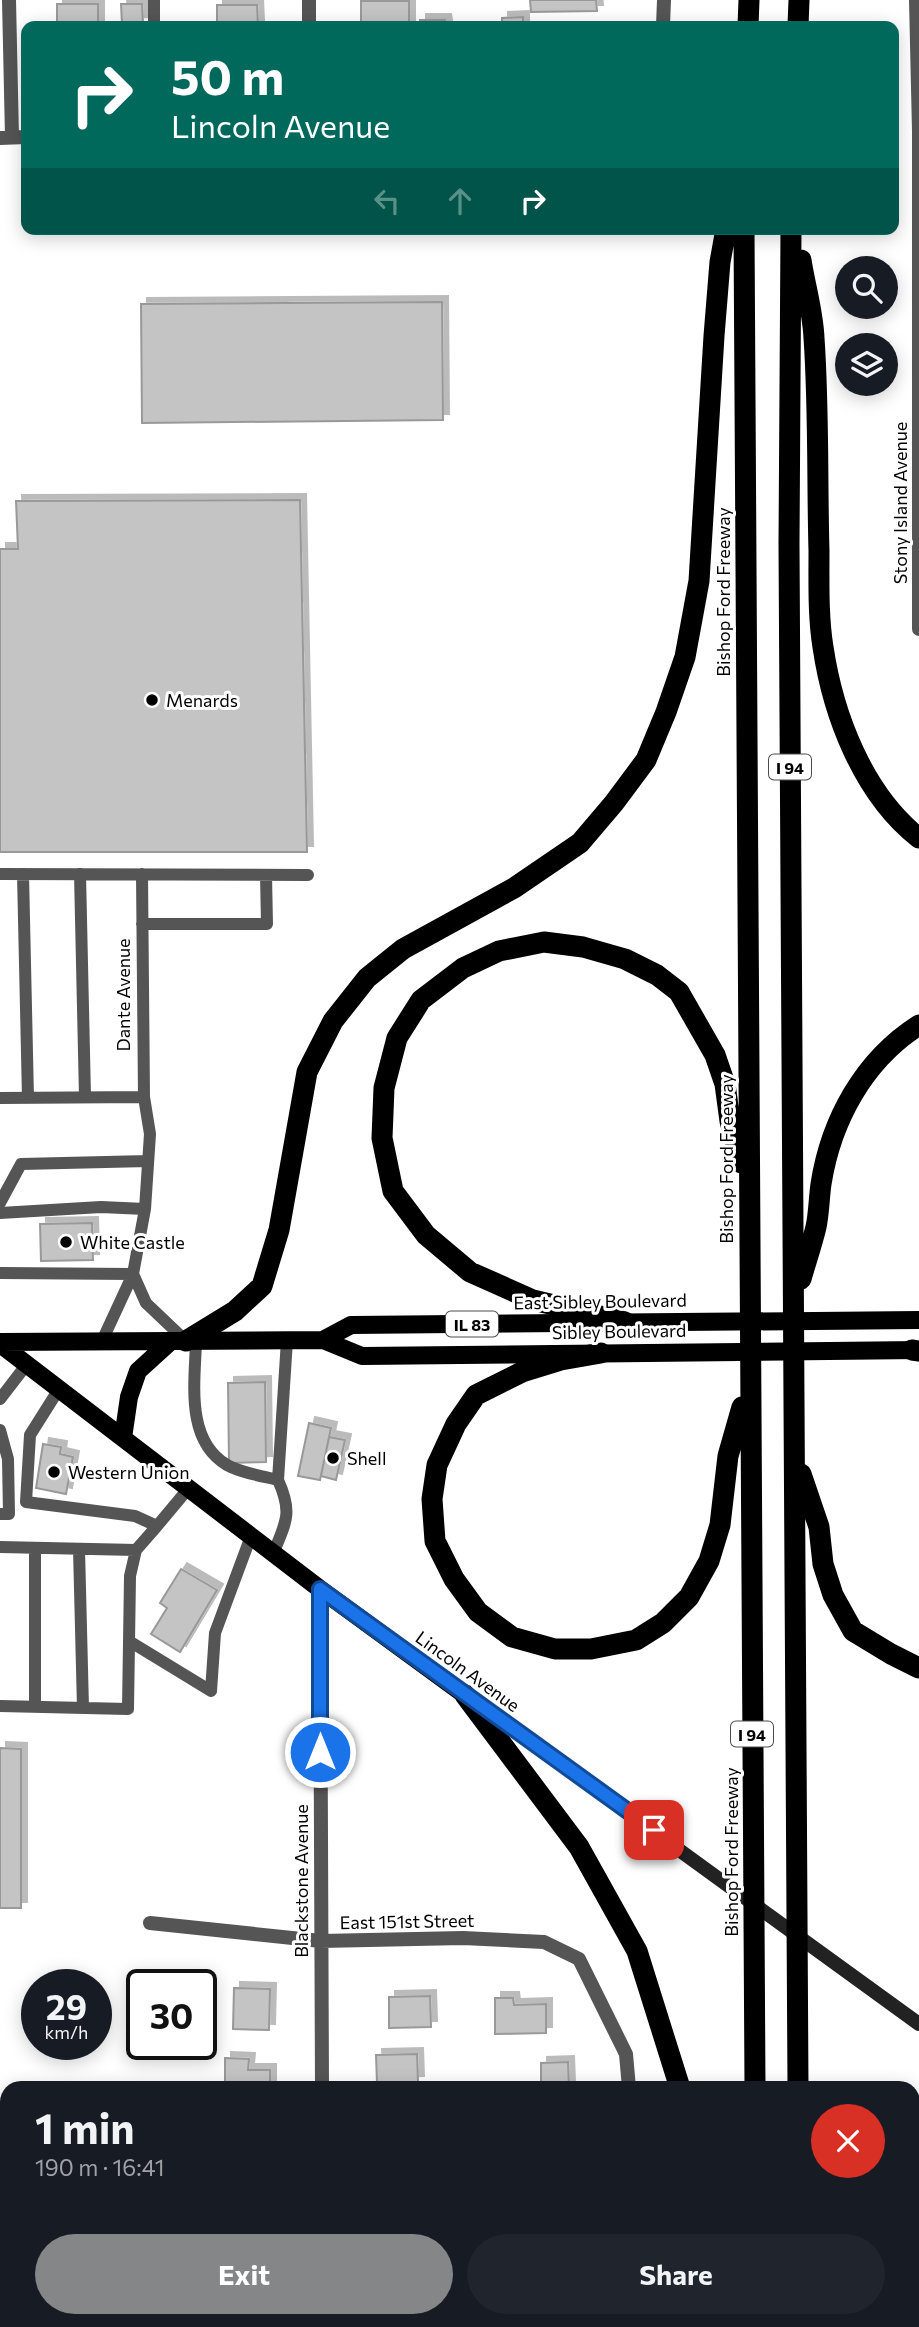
<!DOCTYPE html>
<html lang="en">
<head>
<meta charset="utf-8">
<style>
  body { margin:0; font-family:Commissioner,sans-serif; background:#20242c; color:#f1f3f6; height:100vh; display:flex; flex-direction:column; font-size:26px; white-space:nowrap }
  * { box-sizing:border-box; margin:0 }
  p { font-size:23px; color:#9ea1a6 }
  .icon { flex:none; width:38px; height:38px; fill:none; stroke:currentColor; stroke-width:2; stroke-linecap:round; stroke-linejoin:round }
  .map { position:relative; flex:1; overflow:hidden }
  .side { position:absolute; left:0px; top:2081px; width:920px; height:247px; display:flex; flex-direction:column; background:#171b24; border-radius:21px 21px 0 0; box-shadow:0 4px 18px #0003 }
  .side>* { flex:none }
  .hud { position:absolute; left:21px; top:21px; width:878px; height:214px; border-radius:14px; box-shadow:0 4px 18px #0003; background:#00695c; color:#fff; overflow:hidden }
  .tools { position:absolute; left:835px; top:256px; display:grid; gap:14px }
  .tools a { display:grid; place-items:center; width:63px; height:63px; border-radius:50%; background:#171b24; box-shadow:0 4px 18px #0003; font-size:35px }
  .speed { position:absolute; left:21px; top:1969px; display:flex; gap:14px; font-size:35px; font-weight:700; text-align:center }
  .speed>* { display:grid; place-content:center; width:91px; height:91px; border-radius:50%; background:#171b24; box-shadow:0 4px 18px #0003; line-height:1 }
  .speed small { font-size:18px; font-weight:400 }
  .speed .limit { border:4px solid #111; border-radius:10px; background:#fff; color:#111 }
  .pin { position:absolute; display:grid; place-items:center; width:60px; height:60px; color:#fff; margin:-30px; border-radius:14px; box-shadow:0 4px 10px #0006 }
  .me { position:absolute; width:77px; margin:-38px; rotate:0deg; stroke-linejoin:round; filter:drop-shadow(0 0 5px #0008) }
  .turn { display:flex; align-items:center; gap:24px; height:147px; padding:0 35px; font-size:32px }
  .turn .icon { width:91px; height:91px; stroke-width:2.5 }
  .turn b { display:block; font-size:49px; line-height:60px }
  .lanes { display:flex; align-items:center; height:66px; padding:0 35px; background:#0003; justify-content:center; gap:35px; direction:ltr }
  .lanes .off { opacity:.35 }
  .round { display:grid; place-items:center; flex:none; width:74px; height:74px; border-radius:37px; background:#20242c }
  .summary { display:flex; align-items:center; justify-content:space-between; height:119px; padding:0 35px }
  h1 { font-size:42px; font-weight:700; line-height:52px }
  .button { display:flex; gap:14px; margin-top:auto; padding:14px 35px }
  .button a { flex:1; height:80px; border-radius:42px; background:#858687; color:#fff; font-size:28px; font-weight:700; line-height:80px; text-align:center }
  .button a+a { background:#20242c; color:#f1f3f6 }
  .map>svg:first-child { display:block }
</style>
</head>
<body>
<div class="map">
<svg width="919" height="2327" viewBox="0 0 919 2327">
  <defs>
    <filter id="shadow"><feDropShadow dx="6" dy="-6" stdDeviation="0" flood-color="#0004"/></filter>
  </defs>
  <rect width="100%" height="100%" fill="#fff"/>
  <path fill="#c4c4c4" stroke="#999" stroke-width="2" filter="url(#shadow)" d="M 530,0 L 596,0 L 597,11 L 531,12 Z
    M 361,1 L 409,1 L 409,26 L 361,26 Z
    M 57,4 L 98,4 L 98,26 L 57,26 Z
    M 121,4 L 142,4 L 143,23 L 122,24 Z
    M 217,5 L 257,5 L 258,26 L 217,26 Z
    M 523,17 L 523,26 L 502,26 L 502,18 Z
    M 420,20 L 445,20 L 446,26 L 420,26 Z
    M 442,302 L 443,420 L 142,423 L 141,304 Z
    M 300,500 L 307,852 L 0,852 L 0,549 L 18,549 L 16,501 Z
    M 92,1223 L 93,1260 L 41,1261 L 40,1224 Z
    M 265,1382 L 266,1462 L 229,1463 L 228,1383 Z
    M 309,1423 L 331,1428 L 320,1480 L 298,1476 Z
    M 329,1437 L 345,1440 L 336,1480 L 321,1476 Z
    M 43,1444 L 61,1447 L 60,1454 L 73,1457 L 66,1494 L 36,1488 Z
    M 181,1569 L 217,1590 L 180,1652 L 151,1634 L 167,1608 L 160,1603 Z
    M 0,1748 L 21,1749 L 21,1908 L 0,1908 Z
    M 234,1988 L 270,1989 L 269,2030 L 233,2029 Z
    M 430,1996 L 431,2027 L 389,2028 L 389,1997 Z
    M 495,1998 L 513,1998 L 514,2005 L 546,2004 L 546,2033 L 495,2034 Z
    M 417,2054 L 418,2082 L 377,2083 L 376,2055 Z
    M 225,2058 L 249,2059 L 248,2070 L 270,2070 L 270,2088 L 225,2088 Z
    M 568,2062 L 569,2088 L 541,2088 L 541,2063 Z
    M 236,2320 L 262,2320 L 262,2327 L 236,2327 Z
    M 377,2320 L 421,2320 L 421,2327 L 377,2327 Z"/>
  <g fill="none" stroke-linecap="round" stroke-linejoin="round">
    <path stroke="#555" stroke-width="12" d="M 154,0 L 154,26
      M 0,874 L 308,875
      M 23,874 L 28,1098
      M 80,874 L 85,1097
      M 142,924 L 267,924 L 266,875
      M 0,1098 L 144,1097
      M 0,1203 L 21,1164 L 148,1161
      M 0,1213 L 101,1207 L 145,1209
      M 0,1273 L 133,1274
      M 133,1274 L 146,1303 L 186,1341
      M 102,1341 L 133,1274 L 145,1209 L 150,1134 L 144,1097 L 142,874
      M 196,1341 C 195,1382 185,1440 227,1465 C 241,1473 262,1476 278,1480
      M 59,1389 L 30,1435 L 26,1502 L 135,1516 L 157,1526 L 188,1489
      M 0,1399 L 27,1364
      M 0,1430 L 8,1459 L 9,1514 L 0,1514
      M 0,1547 L 136,1550 L 157,1526
      M 79,1549 L 83,1708
      M 273,1554 C 286,1522 293,1513 278,1480 L 287,1340
      M 129,1641 L 211,1691 L 215,1633 L 251,1536
      M 0,1706 L 128,1709 L 130,1576 L 136,1550
      M 35,1707 L 35,1548
      M 497,2321 L 570,2320"/>
    <path stroke="#555" stroke-width="14" d="M 9,0 L 12,137
      M 309,0 L 309,26
      M 916,0 L 919,131 L 919,629
      M 663,26 L 664,0
      M 0,138 L 26,137
      M 320,1589 L 322,2088
      M 150,1923 L 321,1941 L 463,1938 L 544,1942 L 579,1959 L 626,2054 L 629,2088
      M 914,2168 L 919,2162
      M 19,2320 L 19,2327
      M 324,2320 L 324,2327
      M 898,2320 L 899,2327
      M 629,2327 L 630,2320"/>
    <path stroke="#222" stroke-width="14" d="M 478,1704 L 919,2024"/>
    <path stroke="#000" stroke-width="18" d="M 323,1340 L 362,1356 L 919,1350
      M 0,1342 L 323,1340 L 351,1325 L 919,1320
      M 0,1344 L 320,1589 L 465,1695
      M 123,1438 L 129,1397 L 138,1371 L 171,1341"/>
    <path stroke="#000" stroke-width="21" d="M 748,26 L 749,0
      M 798,26 L 799,0
      M 744,229 L 755,2088
      M 791,229 L 789,544 L 798,2088
      M 801,260 C 805,286 813,312 814,338 C 819,409 817,481 819,551 C 819,583 818,616 823,647 C 833,715 863,794 919,838
      M 801,1279 C 806,1261 812,1244 816,1227 C 819,1213 819,1198 821,1184 C 831,1120 864,1060 919,1025
      M 625,1322 L 533,1300 L 470,1272 L 426,1235 L 393,1191 L 382,1138 L 384,1088 L 397,1038 L 421,1000 L 463,968 L 499,951 L 544,942 L 583,947 L 625,959 L 657,975 L 679,992 L 715,1055 L 725,1084 L 730,1121 L 741,1163
      M 186,1341 L 235,1311 L 262,1286 L 279,1230 L 307,1072 L 333,1021 L 367,978 L 403,949 L 514,888 L 580,843 L 614,803 L 646,760 L 666,712 L 685,657 L 699,581 L 714,336 L 720,262 L 726,229
      M 912,1350 L 919,1351
      M 601,1353 L 561,1360 L 522,1372 L 476,1395 L 456,1424 L 437,1465 L 432,1499 L 435,1541 L 454,1579 L 478,1612 L 512,1637 L 555,1649 L 591,1649 L 636,1640 L 663,1623 L 689,1597 L 709,1561 L 720,1525 L 728,1456 L 742,1407
      M 801,1474 L 819,1527 L 823,1564 L 833,1595 L 853,1631 L 891,1654 L 919,1668
      M 465,1695 L 579,1847 L 637,1951 L 680,2088
      M 719,2320 L 720,2327
      M 756,2320 L 756,2327
      M 800,2320 L 800,2327"/>
  </g>
  <g fill="none" stroke-linecap="round" stroke-linejoin="round">
    <g stroke="#114b97" stroke-width="18">
      <path id="route" d="M 320,1752 L 320,1589 L 654,1830"/>
    </g>
    <use href="#route" stroke="#1a73e8" stroke-width="12"/>
  </g>
  <g fill="#000" stroke="#fff" stroke-width="2.5">
    <circle cx="152" cy="700" r="7"/>
    <circle cx="66" cy="1242" r="7"/>
    <circle cx="333" cy="1458" r="7"/>
    <circle cx="54" cy="1472" r="7"/>
  </g>
  <g text-anchor="middle" dominant-baseline="central" stroke-width="6" stroke-linejoin="round" paint-order="stroke">
    <g fill="#fff" stroke="#4c4c4c" stroke-width="2">
      <rect x="769" y="754.5" width="42" height="25" rx="5"/>
      <rect x="446" y="1311.5" width="52" height="25" rx="5"/>
      <rect x="731" y="1721.5" width="42" height="25" rx="5"/>
    </g>
    <g font-size="16" font-weight="bold" fill="#000">
      <text x="790" y="767">I 94</text>
      <text x="472" y="1324">IL 83</text>
      <text x="752" y="1734">I 94</text>
    </g>
    <g font-size="18" fill="#000" stroke="#fff">
      <text transform="translate(900 503) rotate(-90)">Stony Island Avenue</text>
      <text transform="translate(723 592) rotate(-90)">Bishop Ford Freeway</text>
      <text transform="translate(123 995) rotate(-90)">Dante Avenue</text>
      <text transform="translate(726 1159) rotate(-90)">Bishop Ford Freeway</text>
      <text transform="translate(600 1301) rotate(-1)">East Sibley Boulevard</text>
      <text transform="translate(619 1331) rotate(-1)">Sibley Boulevard</text>
      <text transform="translate(468 1671) rotate(36)">Lincoln Avenue</text>
      <text transform="translate(731 1852) rotate(-90)">Bishop Ford Freeway</text>
      <text transform="translate(301 1881) rotate(-90)">Blackstone Avenue</text>
      <text transform="translate(407 1921) rotate(-1)">East 151st Street</text>
    </g>
    <g font-size="18" fill="#000" stroke="#fff" text-anchor="start">
      <text x="166" y="700">Menards</text>
      <text x="80" y="1242">White Castle</text>
      <text x="347" y="1458">Shell</text>
      <text x="68" y="1472">Western Union</text>
    </g>
  </g>
</svg>
<div class="tools">
<a><svg class="icon" aria-label="search" viewBox="0 0 24 24"><circle cx="10" cy="10" r="6"/><path d="M15 15l6 6"/></svg></a>
<a><svg class="icon" aria-label="layers" viewBox="0 0 24 24"><path d="M12 4l9 5-9 5-9-5zM3 14l9 5 9-5"/></svg></a>
</div>
<div class="speed"><div>29<small>km/h</small></div><div class="limit">30</div></div>
<div class="pin" style="left:654px;top:1830px;background:#d93025"><svg class="icon" aria-label="arrive" viewBox="0 0 24 24"><path d="M6 21V4h12l-3 4 3 4H6"/></svg></div>
<svg class="me" style="left:320px;top:1752px" viewBox="-20 -20 40 40"><circle r="17" fill="#1a73e8" stroke="#fff" stroke-width="3"/><path d="M0-11L8 9 0 5-8 9z" fill="#fff"/></svg>
<div class="hud">
<div class="turn"><svg class="icon" aria-label="right" viewBox="0 0 24 24"><path d="M7 20v-9h11M14 6l5 5-5 5"/></svg><div><b>50 m</b>Lincoln Avenue</div></div>
<div class="lanes"><svg class="icon off" aria-label="left" viewBox="0 0 24 24"><path d="M17 20v-9H6M10 6l-5 5 5 5"/></svg><svg class="icon off" aria-label="ahead" viewBox="0 0 24 24"><path d="M12 20V5M6 11l6-6 6 6"/></svg><svg class="icon" aria-label="right" viewBox="0 0 24 24"><path d="M7 20v-9h11M14 6l5 5-5 5"/></svg></div>
</div>
<section class="side">
<div class="summary"><div><h1>1 min</h1><p>190 m · 16:41</p></div><a class="round" style="background:#d93025;color:#fff"><svg class="icon" aria-label="close" viewBox="0 0 24 24"><path d="M6 6l12 12M18 6L6 18"/></svg></a></div>
<div class="button"><a>Exit</a><a>Share</a></div>
</section>
</div>
</body>
</html>
